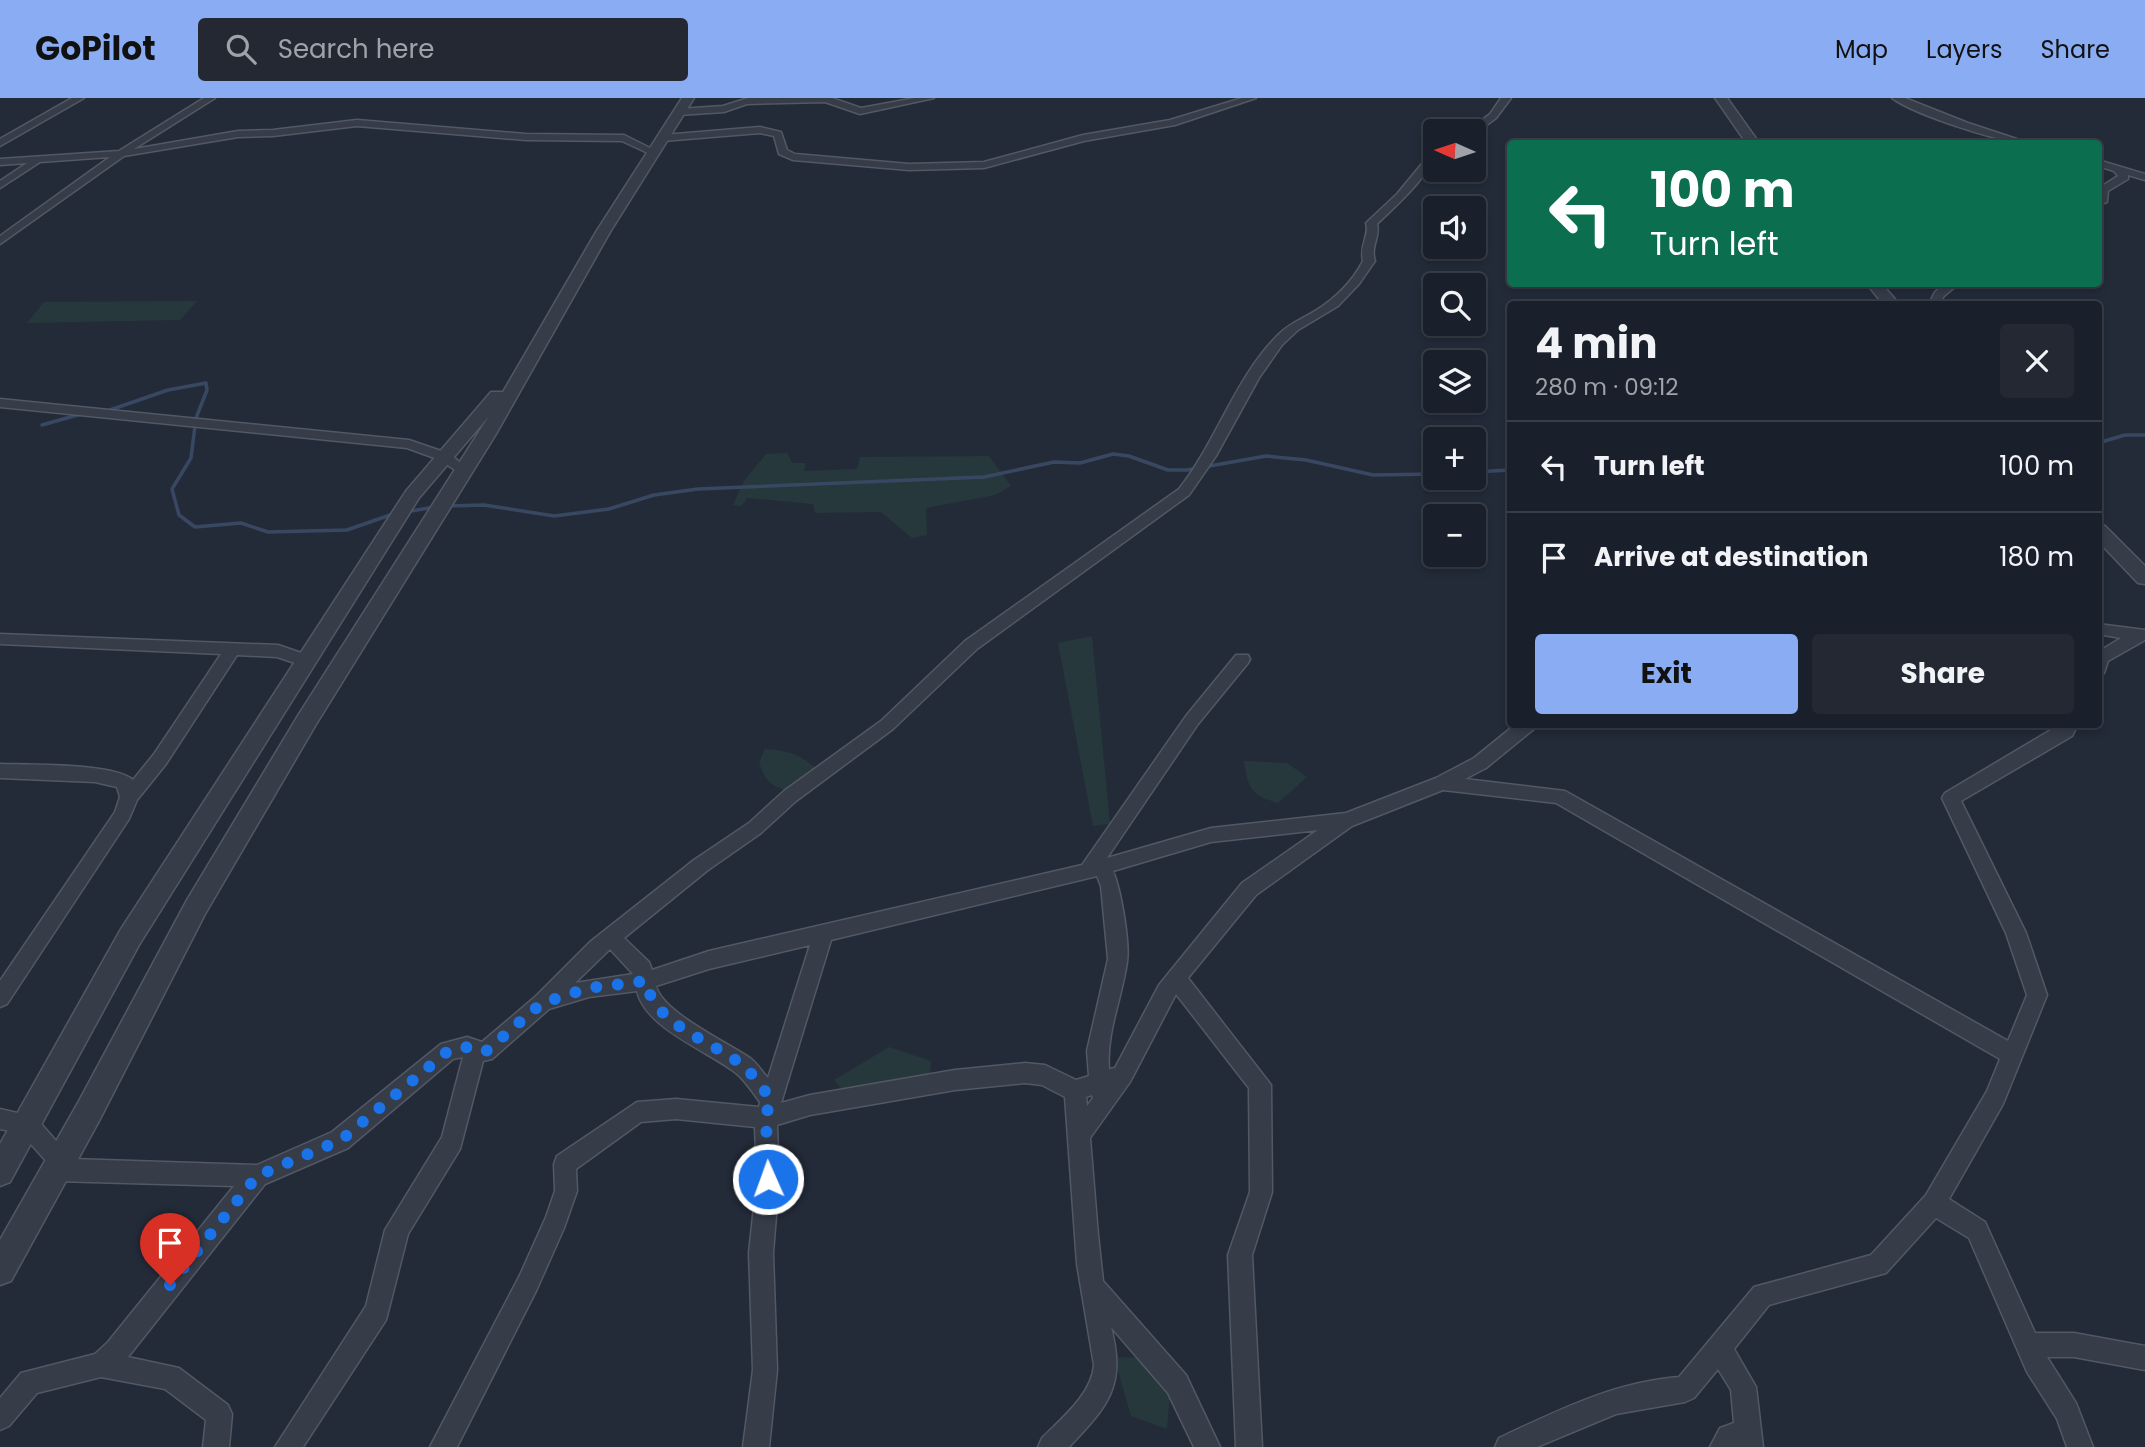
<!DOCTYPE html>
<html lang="en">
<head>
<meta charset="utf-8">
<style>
  body { margin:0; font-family:Poppins,sans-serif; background:#232833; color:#f1f3f6; height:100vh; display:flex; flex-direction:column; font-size:26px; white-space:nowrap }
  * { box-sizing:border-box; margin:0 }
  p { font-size:23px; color:#9fa3a9 }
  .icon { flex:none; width:38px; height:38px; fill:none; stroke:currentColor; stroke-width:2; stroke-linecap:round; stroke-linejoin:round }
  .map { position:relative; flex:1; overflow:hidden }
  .panel { position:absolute; left:1507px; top:203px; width:595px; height:427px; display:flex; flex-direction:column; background:#1a202b; border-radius:7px; box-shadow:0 4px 10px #0003,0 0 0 2px #383e47 }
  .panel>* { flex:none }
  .top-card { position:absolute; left:1507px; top:42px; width:595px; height:147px; border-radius:7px; box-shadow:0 4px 10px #0003,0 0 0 2px #383e47; background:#0b6e4f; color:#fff; overflow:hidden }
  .needle { width:46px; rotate:273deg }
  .fabs { position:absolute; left:1423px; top:21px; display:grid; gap:14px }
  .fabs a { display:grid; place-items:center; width:63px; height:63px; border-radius:7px; background:#1a202b; box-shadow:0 4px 10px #0003,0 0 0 2px #383e47; font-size:35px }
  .pin { position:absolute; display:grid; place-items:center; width:60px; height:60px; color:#fff; margin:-72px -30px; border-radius:50% 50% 50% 0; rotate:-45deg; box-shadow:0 0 7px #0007 }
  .pin .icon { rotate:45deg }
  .me { position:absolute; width:77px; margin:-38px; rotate:358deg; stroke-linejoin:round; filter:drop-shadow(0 0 5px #0008) }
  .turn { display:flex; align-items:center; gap:24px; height:147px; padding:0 28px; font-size:32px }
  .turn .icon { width:91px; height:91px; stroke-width:2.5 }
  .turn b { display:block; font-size:49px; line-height:60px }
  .round { display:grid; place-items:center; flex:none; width:74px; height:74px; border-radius:7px; background:#232833 }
  .overview { display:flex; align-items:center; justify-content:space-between; height:119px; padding:0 28px }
  h1 { font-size:42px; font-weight:700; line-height:52px }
  .cta { display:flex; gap:14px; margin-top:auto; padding:14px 28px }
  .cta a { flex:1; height:80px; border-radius:7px; background:#8aacf2; color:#111; font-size:28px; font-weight:700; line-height:80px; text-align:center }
  .cta a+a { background:#232833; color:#f1f3f6 }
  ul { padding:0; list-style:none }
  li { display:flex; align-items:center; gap:21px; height:91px; padding:0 28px; border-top:2px solid #383e47 }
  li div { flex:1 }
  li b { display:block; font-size:26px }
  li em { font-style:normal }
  header { display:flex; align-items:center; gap:42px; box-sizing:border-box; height:98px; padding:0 35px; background:#8aacf2; color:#111 }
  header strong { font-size:33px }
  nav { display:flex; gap:38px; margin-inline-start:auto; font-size:24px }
  .search { width:490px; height:63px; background:#232833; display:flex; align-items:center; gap:18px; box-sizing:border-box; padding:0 24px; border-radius:7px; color:#9fa3a9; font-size:26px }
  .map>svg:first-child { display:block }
</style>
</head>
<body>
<header>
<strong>GoPilot</strong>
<div class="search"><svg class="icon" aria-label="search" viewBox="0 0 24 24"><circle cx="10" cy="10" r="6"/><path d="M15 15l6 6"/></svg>Search here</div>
<nav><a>Map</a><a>Layers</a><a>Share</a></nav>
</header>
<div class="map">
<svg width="2145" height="1349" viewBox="0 0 2145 1349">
  <rect width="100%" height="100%" fill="#232b39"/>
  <path fill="#26383b" d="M 197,203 L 180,222 L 27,225 L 44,204 Z
    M 787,355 L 792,365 L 806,365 L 804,373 L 857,371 L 860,359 L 989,358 L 1011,388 L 995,397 L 926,410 L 927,437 L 912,440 L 881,414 L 815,415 L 813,406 L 747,400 L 742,408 L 733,407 L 744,383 L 766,356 Z
    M 1092,538 L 1110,726 L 1093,728 L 1058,545 Z
    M 765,651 C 790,652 803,658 821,675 L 794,694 C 772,689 767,686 759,665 Z
    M 1244,663 L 1287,665 L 1307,679 L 1278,705 C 1251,697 1248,691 1244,663 Z
    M 889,949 L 931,963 L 930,985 L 851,1002 L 834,982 Z
    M 1114,1259 L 1143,1260 L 1171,1283 L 1167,1331 L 1131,1318 Z"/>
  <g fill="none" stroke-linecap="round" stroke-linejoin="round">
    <path stroke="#394862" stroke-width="3.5" d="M 107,313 L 168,292 L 206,285 L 207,292 L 196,320 L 191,360 L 172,391 L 179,417 L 195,429 L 241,425 L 268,434 L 347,432 L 393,416
      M 42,327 L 81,316
      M 2098,345 L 2125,337 L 2145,337
      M 1474,374 L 1510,372
      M 447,408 L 484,407 L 554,418 L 609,411 L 654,397 L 698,391 L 984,379 L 1054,364 L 1080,365 L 1113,356 L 1129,358 L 1168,372 L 1187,372 L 1266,358 L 1306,362 L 1373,377 L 1435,376
      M 405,414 L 435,409"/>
    <g stroke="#525864" stroke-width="3">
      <path id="minor" d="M 72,0 L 84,0 L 0,48 L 0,41 Z
        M 204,0 L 215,0 L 134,51 L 238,33 L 273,32 L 357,22 L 526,36 L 624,37 L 658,54 L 650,56 L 622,43 L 526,42 L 357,28 L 273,38 L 238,39 L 124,58 L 0,146 L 0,138 L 110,59 L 40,64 L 0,90 L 0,83 L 27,65 L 0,67 L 0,61 L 119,53 Z
        M 748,0 L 832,0 L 861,10 L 915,0 L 934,0 L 860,16 L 825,4 L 747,6 L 724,14 L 679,17 L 674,14 L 679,11 L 723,8 Z
        M 1242,0 L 1256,0 L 1175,27 L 1084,43 L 984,70 L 909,72 L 793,62 L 779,56 L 774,38 L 760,35 L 663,43 L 658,40 L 663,37 L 760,29 L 781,34 L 787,52 L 795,56 L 909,66 L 984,64 L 1083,37 L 1170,22 Z
        M 1501,0 L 1511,0 L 1496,20 L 1476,35 L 1468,33 L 1490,16 Z
        M 1892,0 L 1905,0 L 1968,25 L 2032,46 C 2004,46 1915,17 1892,0 Z
        M 1435,50 C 1435,75 1394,109 1377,126 C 1381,138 1370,148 1375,163 L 1359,186 L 1338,208 L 1298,232 L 1282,247 L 1259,280 L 1216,358 L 1189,397 L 977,551 L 893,631 L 796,703 L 761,735 L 708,772 L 624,840 L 649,864 L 652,872 L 709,853 L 1082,767 L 1186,618 L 1236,557 L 1248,557 L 1250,561 L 1248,565 L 1198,626 L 1107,760 L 1211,730 L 1346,715 L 1436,680 L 1474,660 L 1516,626 L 1540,626 L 1486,670 L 1465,681 L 1565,693 L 2008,943 L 2027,897 L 2006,835 L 1942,700 L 1945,695 L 2061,626 L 2078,626 L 2072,638 L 1961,703 L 2026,835 L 2047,897 L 2003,1006 L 1949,1101 L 1985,1124 L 2035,1235 L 2074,1235 L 2145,1248 L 2145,1272 L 2074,1259 L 2047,1259 L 2076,1305 L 2093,1349 L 2067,1349 L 2057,1321 L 2027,1274 L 1969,1140 L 1936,1120 L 1886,1175 L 1769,1207 L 1734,1251 L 1756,1289 L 1763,1349 L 1710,1349 L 1720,1330 L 1734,1325 L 1731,1292 L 1718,1271 L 1694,1300 L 1685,1304 L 1616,1316 L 1537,1349 L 1495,1349 L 1499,1340 C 1557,1313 1614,1284 1679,1279 L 1754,1189 L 1871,1157 L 1926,1097 L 1987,993 L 2000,961 L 1556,705 L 1443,692 L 1352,728 L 1256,797 L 1188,880 L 1271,987 L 1272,1094 L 1252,1157 L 1262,1349 L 1236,1349 L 1228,1157 L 1250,1094 L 1249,990 L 1176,896 L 1130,984 L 1090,1040 L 1098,1137 L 1103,1183 L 1186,1277 L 1220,1349 L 1194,1349 L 1168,1295 L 1111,1229 C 1126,1288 1109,1307 1069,1349 L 1038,1349 L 1042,1340 C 1061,1321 1092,1296 1094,1267 L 1077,1166 L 1065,999 L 1042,987 L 1025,985 L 955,992 L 810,1017 L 777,1027 L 779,1081 L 773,1155 L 777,1272 L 769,1349 L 743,1349 L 753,1272 L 749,1155 L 757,1081 L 755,1029 L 676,1021 L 641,1024 L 576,1071 L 577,1093 L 564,1130 L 536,1193 L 457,1349 L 430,1349 L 520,1177 L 546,1119 L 555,1093 L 554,1066 L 557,1058 L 637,1004 L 676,1001 L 759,1009 L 760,1004 C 753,995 745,982 736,975 C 708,953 645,930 637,893 L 589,899 L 549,911 L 492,961 L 483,963 L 460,1051 L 408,1136 L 386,1222 L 303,1349 L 275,1349 L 366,1208 L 385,1132 L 442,1039 L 463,959 L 453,961 L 348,1050 L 265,1086 L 128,1259 L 179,1270 L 228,1307 L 232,1316 L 229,1349 L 203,1349 L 206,1322 L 165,1291 L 101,1279 L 37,1295 L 9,1328 L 0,1332 L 0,1300 L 21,1275 L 95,1256 L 108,1244 L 234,1088 L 55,1083 L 47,1080 L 44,1072 L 47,1064 L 21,1035 L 0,1031 L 0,1011 L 35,1019 L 72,1061 L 257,1067 L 332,1034 L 441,946 L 467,939 L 482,944 L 535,899 L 590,844 L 694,762 L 749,725 L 784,693 L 881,623 L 965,543 L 1179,391 C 1217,343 1235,279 1279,236 C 1289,226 1302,221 1315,213 C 1334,202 1353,183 1363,163 C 1359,146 1370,138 1366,125 L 1397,96 ZM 1318,732 L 1242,785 L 1159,887 L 1115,970 L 1109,971 C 1106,935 1122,900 1127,864 C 1130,845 1121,792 1113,773 L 1211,744 ZM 1097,778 L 1101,788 L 1108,861 L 1087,953 L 1089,978 L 1076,982 L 1045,967 L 1025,965 L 955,972 L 810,997 L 781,1005 L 831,842 ZM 810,847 L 768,980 C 762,974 757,965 750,960 C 728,945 662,914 656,888 L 709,871 ZM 610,851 L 633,876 L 575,885 ZM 1092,997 L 1093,1000 L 1087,1008 L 1086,999 Z
        M 2098,62 L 2145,76 L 2145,82 L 2128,77 L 2128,81 L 2108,93 L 2107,104 L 2098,107 L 2099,90 L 2118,78 L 2114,73 L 2098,68 Z
        M 1945,186 L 1958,186 L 1944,198 L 1939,206 L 1929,206 L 1935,194 Z
        M 0,301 L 409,342 L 450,356 L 471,374 L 464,378 L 440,362 L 407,350 L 0,309 Z
        M 2098,526 L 2145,532 L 2145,542 L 2108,563 L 2104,575 L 2098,577 L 2098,554 L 2121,540 L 2098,536 Z
        M 0,536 L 278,547 L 313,559 L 315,563 L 307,569 L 277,559 L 237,557 L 166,666 L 137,702 L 129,721 L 7,906 L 0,909 L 0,883 L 115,714 L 120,699 L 117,689 L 95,684 L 0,680 L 0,666 C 28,667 114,665 133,682 L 154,656 L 221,556 L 0,546 Z"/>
    </g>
    <g stroke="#525864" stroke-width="3">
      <path id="tertiary" d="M 682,0 L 694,0 L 610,134 L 496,336 L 315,628 L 205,816 L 99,1023 L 11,1183 L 0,1187 L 0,1142 L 79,1003 L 187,802 L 299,616 L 489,318 L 419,400 L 139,847 L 10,1084 L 0,1088 L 0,1046 L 121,831 L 406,393 L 491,294 L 503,294 L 596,134 Z
        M 1715,0 L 1727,0 L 1760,46 L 1747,46 Z
        M 1867,186 L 1882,186 L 1899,206 L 1883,206 Z
        M 2098,426 L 2105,428 L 2145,468 L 2145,486 L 2138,485 L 2098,443 Z"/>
    </g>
    <use href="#minor" fill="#363d49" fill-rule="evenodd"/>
    <use href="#tertiary" fill="#363d49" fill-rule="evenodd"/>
  </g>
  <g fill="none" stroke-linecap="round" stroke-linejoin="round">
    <path stroke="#1a73e8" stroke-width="12" stroke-dasharray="0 21.6" d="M 170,1187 L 257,1078 L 341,1042 L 448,953 L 467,949 L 485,954 L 542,905 L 589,890 L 646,883 C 653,927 711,942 742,967 C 753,976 762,989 770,1000 L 766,1020 L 768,1081"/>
  </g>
</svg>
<div class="fabs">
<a><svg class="needle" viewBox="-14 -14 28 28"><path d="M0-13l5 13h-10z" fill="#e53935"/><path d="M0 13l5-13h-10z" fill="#9fa3a9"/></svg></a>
<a><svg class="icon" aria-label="sound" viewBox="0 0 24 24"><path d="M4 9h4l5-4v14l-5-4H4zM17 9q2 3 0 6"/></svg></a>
<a><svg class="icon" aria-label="search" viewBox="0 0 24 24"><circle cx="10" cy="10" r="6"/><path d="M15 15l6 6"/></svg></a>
<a><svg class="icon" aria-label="layers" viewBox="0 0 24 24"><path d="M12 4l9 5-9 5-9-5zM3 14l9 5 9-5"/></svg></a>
<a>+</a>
<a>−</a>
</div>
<div class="pin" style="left:170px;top:1187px;background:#d93025"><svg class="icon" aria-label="arrive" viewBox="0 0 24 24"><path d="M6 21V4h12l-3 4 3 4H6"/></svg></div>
<svg class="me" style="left:768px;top:1081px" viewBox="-20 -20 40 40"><circle r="17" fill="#1a73e8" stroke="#fff" stroke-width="3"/><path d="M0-11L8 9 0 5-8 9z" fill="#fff"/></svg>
<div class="top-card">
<div class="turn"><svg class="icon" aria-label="left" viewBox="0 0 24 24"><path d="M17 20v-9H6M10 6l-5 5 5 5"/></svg><div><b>100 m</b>Turn left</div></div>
</div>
<section class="panel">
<div class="overview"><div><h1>4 min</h1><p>280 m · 09:12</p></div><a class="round"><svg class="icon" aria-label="close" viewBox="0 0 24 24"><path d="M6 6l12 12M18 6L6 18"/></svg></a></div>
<ul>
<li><svg class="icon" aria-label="left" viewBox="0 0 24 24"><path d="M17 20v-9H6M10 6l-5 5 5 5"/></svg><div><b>Turn left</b></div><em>100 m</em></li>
<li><svg class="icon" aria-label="arrive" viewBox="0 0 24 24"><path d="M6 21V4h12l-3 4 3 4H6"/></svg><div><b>Arrive at destination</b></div><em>180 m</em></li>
</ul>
<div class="cta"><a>Exit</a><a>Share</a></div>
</section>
</div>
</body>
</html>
